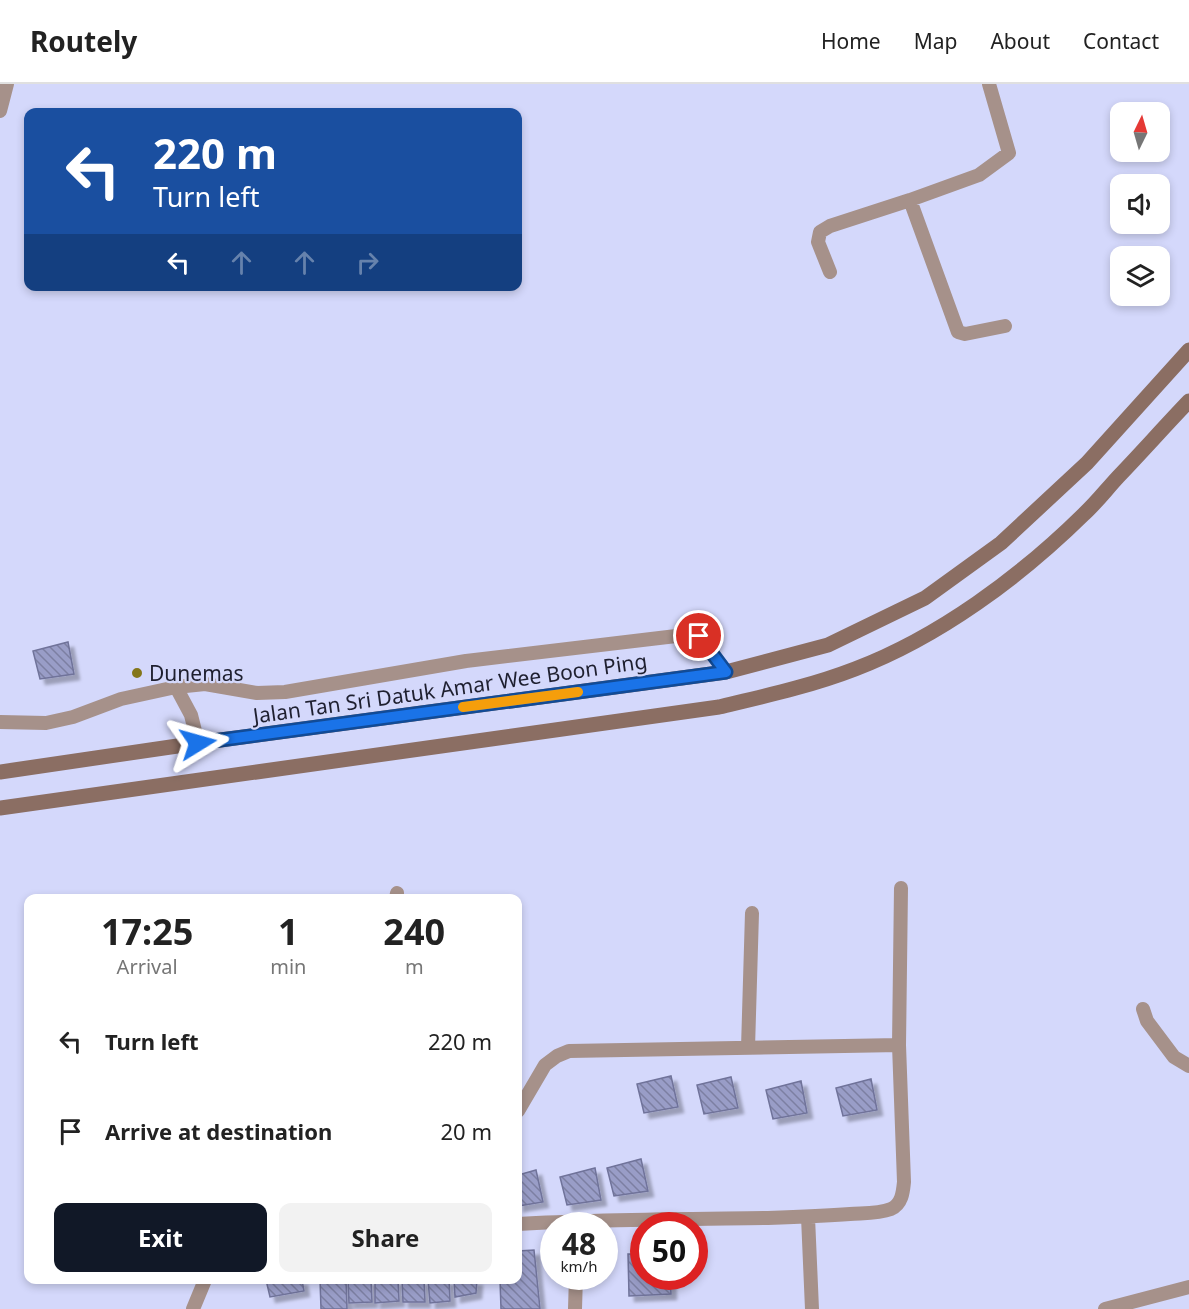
<!DOCTYPE html>
<html lang="en">
<head>
<meta charset="utf-8">
<style>
  body { margin:0; font-family:"Noto Sans",sans-serif; background:#f2f2f2; color:#222; height:100vh; display:flex; flex-direction:column; font-size:22px; white-space:nowrap }
  * { box-sizing:border-box; margin:0 }
  p { font-size:20px; color:#767676 }
  .icon { flex:none; width:33px; height:33px; fill:none; stroke:currentColor; stroke-width:2; stroke-linecap:round; stroke-linejoin:round }
  .map { position:relative; flex:1; overflow:hidden }
  .drawer { position:absolute; left:24px; top:810px; width:498px; height:390px; display:flex; flex-direction:column; background:#fff; border-radius:12px; box-shadow:0 3px 9px #0003 }
  .drawer>* { flex:none }
  .top-card { position:absolute; left:24px; top:24px; width:498px; height:183px; border-radius:12px; box-shadow:0 3px 9px #0003; background:#1a4fa0; color:#fff; overflow:hidden }
  .needle { width:39px; rotate:5deg }
  .tools { position:absolute; left:1110px; top:18px; display:grid; gap:12px }
  .tools a { display:grid; place-items:center; width:60px; height:60px; border-radius:12px; background:#fff; box-shadow:0 3px 9px #0003; font-size:30px }
  .speed { position:absolute; left:540px; top:1128px; display:flex; gap:12px; font-size:30px; font-weight:700; text-align:center }
  .speed>* { display:grid; place-content:center; width:78px; height:78px; border-radius:50%; background:#fff; box-shadow:0 3px 9px #0003; line-height:1 }
  .speed small { font-size:15px; font-weight:400 }
  .speed .limit { border:9px solid #d22; background:#fff; color:#111 }
  .pin { position:absolute; display:grid; place-items:center; width:51px; height:51px; color:#fff; margin:-26px; border:3px solid #fff; border-radius:50%; box-shadow:0 2px 6px #0007 }
  .me { position:absolute; width:66px; margin:-33px; rotate:82deg; stroke-linejoin:round; filter:drop-shadow(0 0 4px #0008) }
  .turn { display:flex; align-items:center; gap:21px; height:126px; padding:0 30px; font-size:27px }
  .turn .icon { width:78px; height:78px; stroke-width:2.5 }
  .turn b { display:block; font-size:42px; line-height:51px }
  .lanes { display:flex; align-items:center; height:57px; padding:0 30px; background:#0003; justify-content:center; gap:30px; direction:ltr }
  .lanes .off { opacity:.35 }
  .eta { display:flex; justify-content:space-evenly; align-items:center; height:102px; text-align:center }
  .eta b { font-size:36px; font-weight:700; line-height:42px }
  .action { display:flex; gap:12px; margin-top:auto; padding:12px 30px }
  .action a { flex:1; height:69px; border-radius:12px; background:#111827; color:#fff; font-size:24px; font-weight:700; line-height:69px; text-align:center }
  .action a+a { background:#f2f2f2; color:#222 }
  ul { padding:0; list-style:none }
  li { display:flex; align-items:center; gap:18px; height:90px; padding:0 30px }
  li div { flex:1 }
  li b { display:block; font-size:22px }
  li em { font-style:normal }
  header { display:flex; align-items:center; gap:36px; box-sizing:border-box; height:84px; padding:0 30px; background:#fff; border-bottom:2px solid #e0e0e0 }
  header strong { font-size:28px }
  nav { display:flex; gap:33px; margin-inline-start:auto; font-size:21px }
  .map>svg:first-child { display:block }
</style>
</head>
<body>
<header>
<strong>Routely</strong>
<nav><a>Home</a><a>Map</a><a>About</a><a>Contact</a></nav>
</header>
<div class="map">
<svg width="1189" height="1225" viewBox="0 0 1189 1225">
  <defs>
    <pattern id="building-back-hatch" width="6" height="6" patternUnits="userSpaceOnUse" patternTransform="scale(1.5)"><rect width="6" height="6" fill="#999dc7"/><path d="M-1 5l2 2M0 0l6 6M5-1l2 2" fill="none" stroke="#7c7fa2"/></pattern>
    <filter id="shadow"><feDropShadow dx="5.5" dy="5.5" stdDeviation="1.5" flood-color="#0004"/></filter>
  </defs>
  <rect width="100%" height="100%" fill="#d4d8fb"/>
  <path fill="url(#building-back-hatch)" stroke="#70739a" stroke-width="1.5" filter="url(#shadow)" d="M 68,558 L 74,590 L 40,595 L 33,567 Z
    M 671,992 L 678,1023 L 644,1029 L 637,1000 Z
    M 731,993 L 738,1024 L 704,1030 L 697,1001 Z
    M 871,995 L 877,1026 L 843,1032 L 836,1004 Z
    M 801,997 L 807,1029 L 773,1035 L 766,1006 Z
    M 641,1075 L 648,1107 L 614,1112 L 607,1084 Z
    M 595,1084 L 601,1116 L 567,1121 L 560,1093 Z
    M 536,1086 L 543,1118 L 518,1122 L 518,1091 Z
    M 534,1166 L 540,1225 L 501,1225 L 500,1196 L 518,1196 L 518,1167 Z
    M 628,1170 L 644,1170 L 644,1192 L 670,1192 L 671,1210 L 629,1212 Z
    M 266,1196 L 302,1196 L 304,1207 L 270,1213 Z
    M 320,1196 L 346,1196 L 347,1225 L 321,1225 Z
    M 348,1196 L 371,1196 L 372,1218 L 349,1219 Z
    M 375,1196 L 398,1196 L 399,1217 L 375,1219 Z
    M 402,1196 L 424,1196 L 425,1218 L 403,1218 Z
    M 428,1196 L 449,1196 L 450,1217 L 430,1219 Z
    M 454,1196 L 477,1196 L 476,1209 L 455,1213 Z"/>
  <g fill="none" stroke-linecap="round" stroke-linejoin="round">
    <path stroke="#a6918a" stroke-width="14" d="M 0,27 L 7,0
      M 910,116 L 958,248 L 965,250 L 1005,242
      M 830,188 L 818,158 L 820,148 L 830,142 L 910,116 L 979,91 L 1009,69 L 989,0
      M 176,603 L 191,631 L 198,659
      M 0,638 L 46,639 L 73,633 L 121,615 L 176,603 L 205,600 L 257,609 L 285,608 L 466,577 L 693,550 L 703,557 L 726,588
      M 396,814 L 397,809
      M 1143,925 L 1147,937 L 1174,973 L 1189,982
      M 748,964 L 752,829
      M 518,1027 L 545,981 L 557,972 L 569,967 L 899,961
      M 808,1133 L 812,1225
      M 518,1140 C 601,1135 685,1135 768,1134 C 796,1133 823,1132 850,1130 C 863,1129 878,1130 891,1125 C 902,1120 903,1108 904,1098 L 899,961 L 901,804
      M 193,1225 L 205,1196
      M 575,1225 L 576,1192
      M 1105,1225 L 1189,1203"/>
    <path stroke="#8b6e63" stroke-width="15" d="M 0,688 L 198,659 L 726,588 L 828,561 L 925,514 L 1001,459 L 1087,379 L 1189,266
      M 0,724 L 719,623 C 765,612 811,602 855,585 C 939,553 1020,493 1084,430 C 1096,419 1106,406 1118,393 C 1142,368 1165,342 1189,317"/>
  </g>
  <g fill="none" stroke-linecap="round" stroke-linejoin="round">
    <g stroke="#114b97" stroke-width="15">
      <path id="route" d="M 198,659 L 726,588 L 699,552"/>
    </g>
    <use href="#route" stroke="#1a73e8" stroke-width="10"/>
    <path stroke="#f59e0b" stroke-width="10" d="M 463,623 L 578,608"/>
  </g>
  <circle fill="#84761a" stroke="#d4d8fb" stroke-width="2" cx="137" cy="589" r="6"/>
  <g text-anchor="middle" dominant-baseline="central" stroke-width="4.5" stroke-linejoin="round" paint-order="stroke">
    <g font-size="21" fill="#1e1f2f" stroke="#d4d8fb" text-anchor="start">
      <text x="149" y="589">Dunemas</text>
    </g>
    <g font-size="21" fill="#1e1f2f" stroke="#d4d8fb">
      <text transform="translate(450 604) rotate(-8)">Jalan Tan Sri Datuk Amar Wee Boon Ping</text>
    </g>
  </g>
</svg>
<div class="tools">
<a><svg class="needle" viewBox="-14 -14 28 28"><path d="M0-13l5 13h-10z" fill="#e53935"/><path d="M0 13l5-13h-10z" fill="#767676"/></svg></a>
<a><svg class="icon" aria-label="sound" viewBox="0 0 24 24"><path d="M4 9h4l5-4v14l-5-4H4zM17 9q2 3 0 6"/></svg></a>
<a><svg class="icon" aria-label="layers" viewBox="0 0 24 24"><path d="M12 4l9 5-9 5-9-5zM3 14l9 5 9-5"/></svg></a>
</div>
<div class="speed"><div>48<small>km/h</small></div><div class="limit">50</div></div>
<div class="pin" style="left:699px;top:552px;background:#d93025"><svg class="icon" aria-label="arrive" viewBox="0 0 24 24"><path d="M6 21V4h12l-3 4 3 4H6"/></svg></div>
<svg class="me" style="left:198px;top:659px" viewBox="-20 -20 40 40"><path d="M0-17L14 15 0 8-14 15z" fill="#1a73e8" stroke="#fff" stroke-width="4"/></svg>
<div class="top-card">
<div class="turn"><svg class="icon" aria-label="left" viewBox="0 0 24 24"><path d="M17 20v-9H6M10 6l-5 5 5 5"/></svg><div><b>220 m</b>Turn left</div></div>
<div class="lanes"><svg class="icon" aria-label="left" viewBox="0 0 24 24"><path d="M17 20v-9H6M10 6l-5 5 5 5"/></svg><svg class="icon off" aria-label="ahead" viewBox="0 0 24 24"><path d="M12 20V5M6 11l6-6 6 6"/></svg><svg class="icon off" aria-label="ahead" viewBox="0 0 24 24"><path d="M12 20V5M6 11l6-6 6 6"/></svg><svg class="icon off" aria-label="right" viewBox="0 0 24 24"><path d="M7 20v-9h11M14 6l5 5-5 5"/></svg></div>
</div>
<section class="drawer">
<div class="eta">
<div><b>17:25</b><p>Arrival</p></div>
<div><b>1</b><p>min</p></div>
<div><b>240</b><p>m</p></div>
</div>
<ul>
<li><svg class="icon" aria-label="left" viewBox="0 0 24 24"><path d="M17 20v-9H6M10 6l-5 5 5 5"/></svg><div><b>Turn left</b></div><em>220 m</em></li>
<li><svg class="icon" aria-label="arrive" viewBox="0 0 24 24"><path d="M6 21V4h12l-3 4 3 4H6"/></svg><div><b>Arrive at destination</b></div><em>20 m</em></li>
</ul>
<div class="action"><a>Exit</a><a>Share</a></div>
</section>
</div>
</body>
</html>
